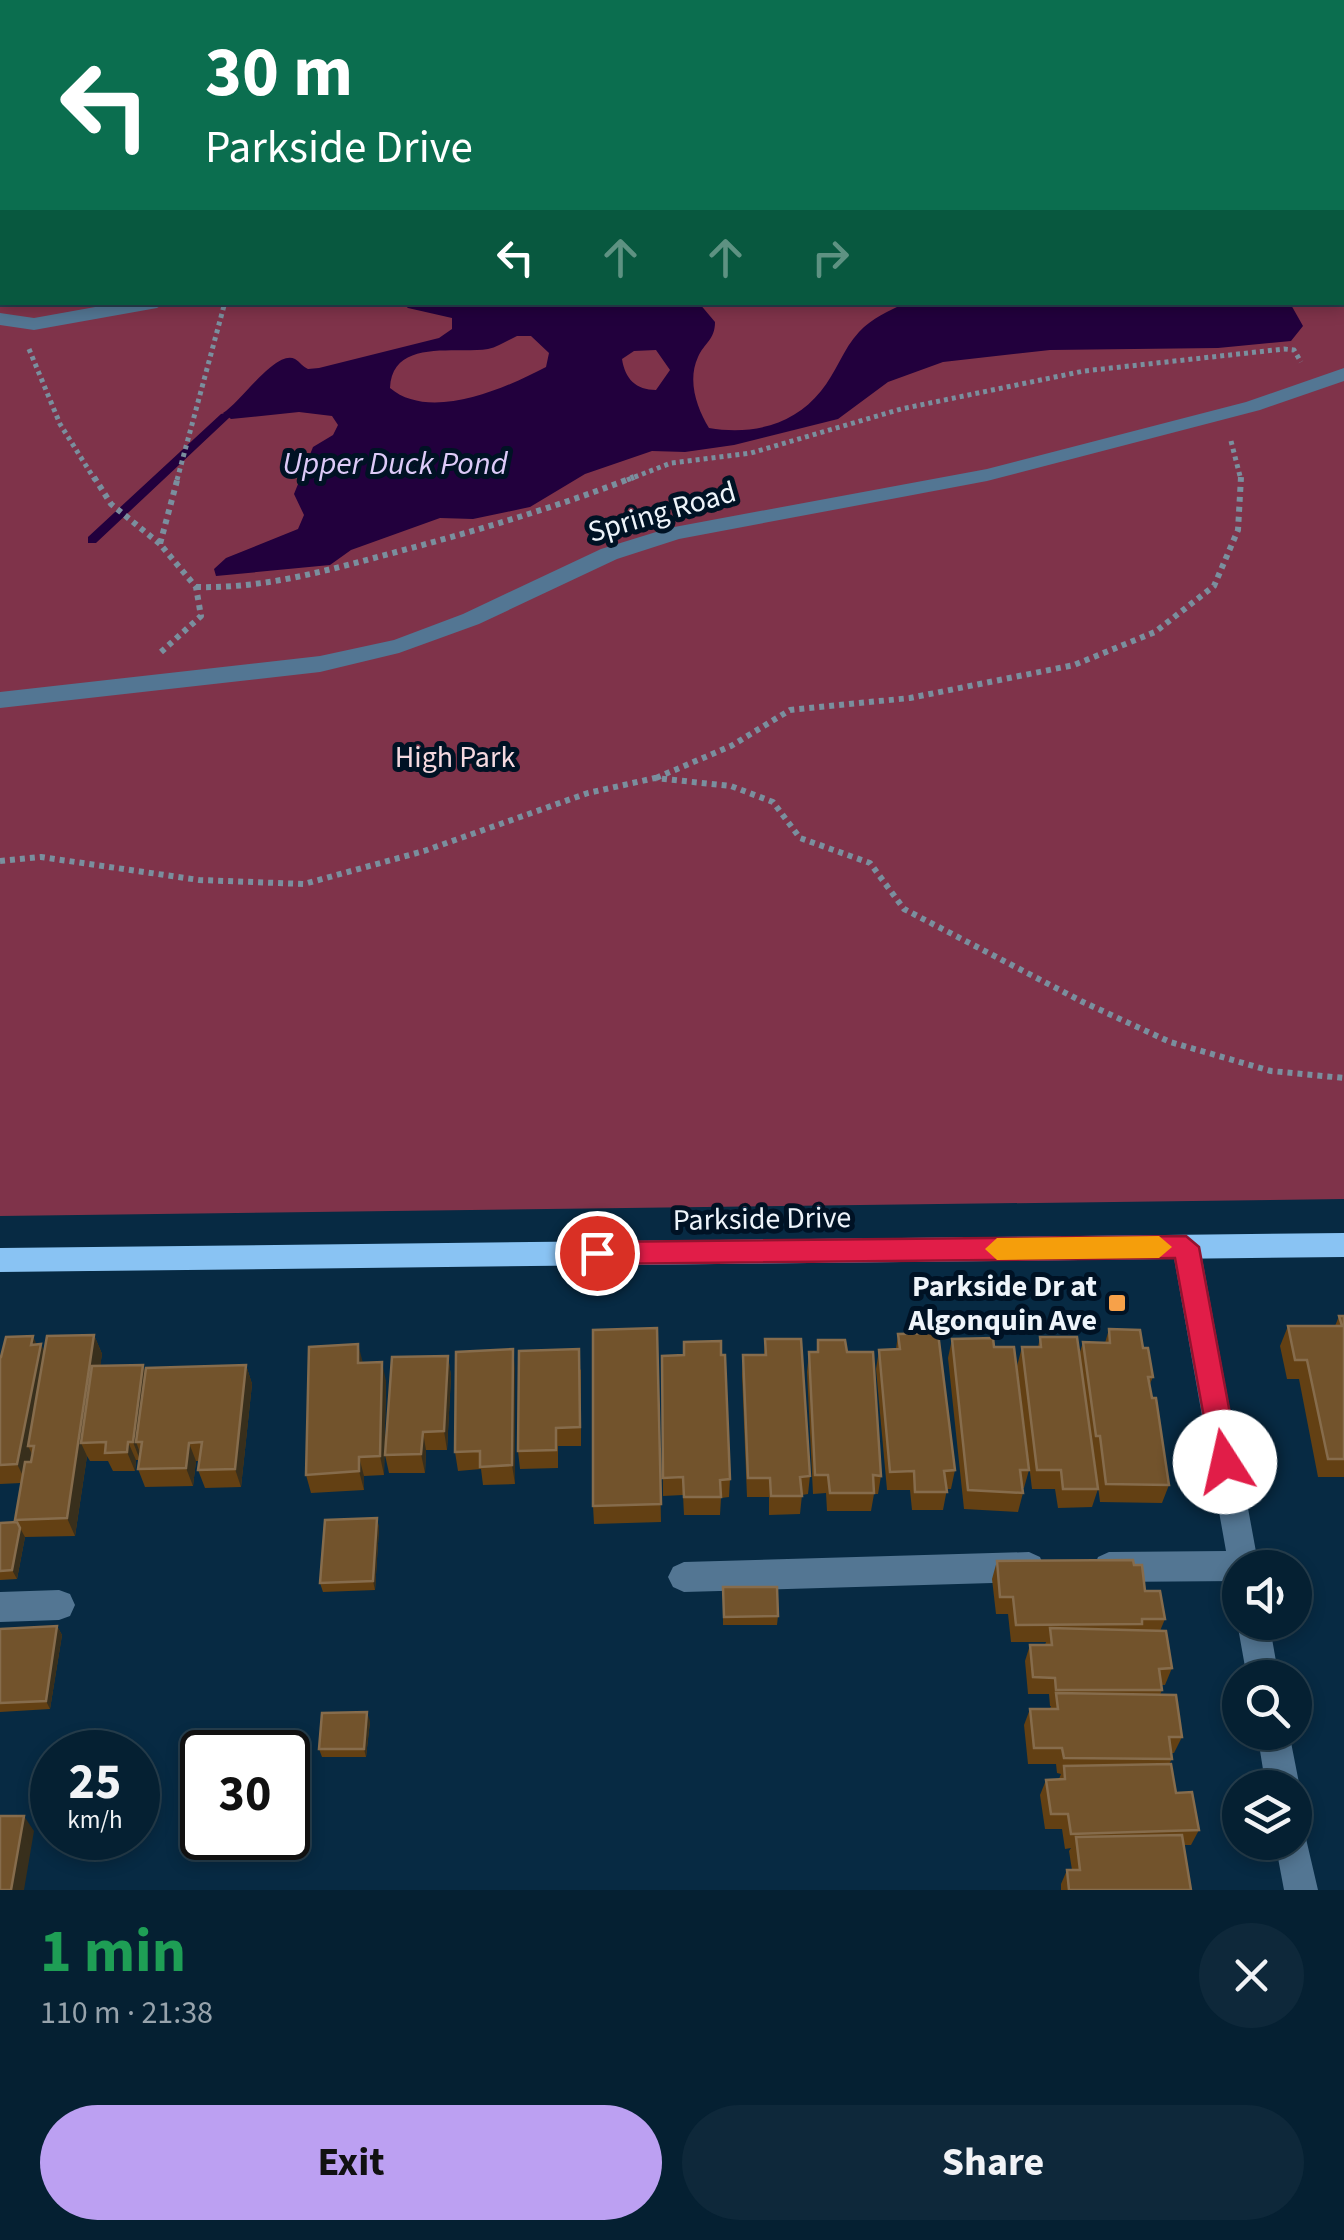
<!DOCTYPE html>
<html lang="en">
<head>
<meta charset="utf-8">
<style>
  body { margin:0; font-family:"Source Sans 3",sans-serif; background:#0e283a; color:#f1f3f6; height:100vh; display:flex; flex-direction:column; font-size:38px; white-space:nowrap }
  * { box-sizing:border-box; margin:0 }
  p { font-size:32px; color:#97a3ac }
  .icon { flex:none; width:55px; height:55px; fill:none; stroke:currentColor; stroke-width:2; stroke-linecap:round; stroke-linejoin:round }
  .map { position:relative; height:1890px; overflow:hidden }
  .panel { display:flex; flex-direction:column; background:#052032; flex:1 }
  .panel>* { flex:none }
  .banner { position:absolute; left:0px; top:0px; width:1345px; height:305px; box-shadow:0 5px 15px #0003,0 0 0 2px #263e4d; background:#0b6e4f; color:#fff; overflow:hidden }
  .fabs { position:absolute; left:1222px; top:1550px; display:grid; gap:20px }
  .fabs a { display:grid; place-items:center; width:90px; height:90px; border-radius:50%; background:#052032; box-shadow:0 5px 15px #0003,0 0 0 2px #263e4d; font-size:50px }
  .speed { position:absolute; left:30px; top:1730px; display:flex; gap:20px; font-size:50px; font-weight:700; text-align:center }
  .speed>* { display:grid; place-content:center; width:130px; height:130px; border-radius:50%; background:#052032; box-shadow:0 5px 15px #0003,0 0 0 2px #263e4d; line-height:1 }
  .speed small { font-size:25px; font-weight:400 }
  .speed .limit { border:5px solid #111; border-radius:15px; background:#fff; color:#111 }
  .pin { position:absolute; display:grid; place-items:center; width:85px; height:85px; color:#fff; margin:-42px; border:5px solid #fff; border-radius:50%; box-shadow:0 2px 10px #0007 }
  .me { position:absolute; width:110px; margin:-55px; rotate:350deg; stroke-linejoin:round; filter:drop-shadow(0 0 8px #0008) }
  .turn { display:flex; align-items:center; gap:35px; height:210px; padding:0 40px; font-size:45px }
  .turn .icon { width:130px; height:130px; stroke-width:2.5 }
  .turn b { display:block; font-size:70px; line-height:85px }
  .lanes { display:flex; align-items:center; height:95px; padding:0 40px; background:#0003; justify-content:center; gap:50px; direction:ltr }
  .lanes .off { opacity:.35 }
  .round { display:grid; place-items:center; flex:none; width:105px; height:105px; border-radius:52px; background:#0e283a }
  .headline { display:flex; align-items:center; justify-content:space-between; height:170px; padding:0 40px }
  h1 { font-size:60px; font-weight:700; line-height:75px; color:#1e9e55 }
  .button { display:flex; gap:20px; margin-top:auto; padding:20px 40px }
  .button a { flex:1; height:115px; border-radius:60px; background:#bca0f2; color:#111; font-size:40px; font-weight:700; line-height:115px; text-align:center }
  .button a+a { background:#0e283a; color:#f1f3f6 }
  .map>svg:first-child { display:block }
</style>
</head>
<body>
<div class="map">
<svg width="1344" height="1890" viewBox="0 0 1344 1890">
  <rect width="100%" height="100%" fill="#072a43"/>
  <path fill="#7f334a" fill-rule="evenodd" d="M 0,0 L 1344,0 L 1344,1199 L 0,1216 ZM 2,2 L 1342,2 L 1342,302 L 2,302 Z"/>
  <path fill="#22003d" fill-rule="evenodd" d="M 402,303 L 699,303 L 715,322 C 715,340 704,343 698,357 C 687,381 697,408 709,428 C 751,435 793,426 821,391 C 836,373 843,349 859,332 C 872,318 889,311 905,303 L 1290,303 L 1303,326 L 1291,341 L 1218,348 L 1050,350 L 943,362 L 888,382 L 838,419 L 734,445 L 685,452 L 652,451 L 585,474 L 530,507 L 473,519 L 440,518 L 351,550 L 330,565 L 216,576 L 214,569 L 226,558 L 298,529 L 304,515 L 294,494 L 313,447 L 333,435 L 338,425 L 332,416 L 299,412 L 231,419 L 223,413 C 241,402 276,349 295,359 C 300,362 303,367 308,369 L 319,368 L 439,338 L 452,329 L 452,318 L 408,308 ZM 517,336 L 531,336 L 549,353 L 546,367 C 506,388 430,422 390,388 C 392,338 456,354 488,349 C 498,347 508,340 517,336 ZM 656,350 L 670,370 L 656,390 C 636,390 625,379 622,359 L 634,351 Z"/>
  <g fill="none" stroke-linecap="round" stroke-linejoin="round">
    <path fill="#22003d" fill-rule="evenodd" d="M 577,0 L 591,0 L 588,2 L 576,2 Z
      M 688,0 L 699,0 L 700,2 L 690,2 Z
      M 1342,176 L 1344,176 L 1344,182 L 1342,182 Z
      M 0,253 L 2,253 L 2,260 L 0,261 Z
      M 225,413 L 230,416 L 229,418 L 96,543 L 88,543 L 88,537 L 221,414 Z"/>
    <path stroke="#7a8f9e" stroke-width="5" stroke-dasharray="4 4" stroke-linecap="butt" d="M 981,0 L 1002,2
      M 29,349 L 60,424 L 95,480
      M 1231,441 L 1241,480
      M 177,480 L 225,302
      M 627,480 L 671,463 L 751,453 L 901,409 L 1084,371 L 1284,349 L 1294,350 L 1301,362"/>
    <path stroke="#7a8f9e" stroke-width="6" stroke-dasharray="5 5" stroke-linecap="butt" d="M 94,477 L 111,504 L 160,544
      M 196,587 C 266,589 332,569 400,551 C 479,530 557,507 634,477
      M 161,652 L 201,616 L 196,587 L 160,544 L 178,477
      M 656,778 L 731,746 L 790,710 L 910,698 L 1074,665 L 1155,632 L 1214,586 L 1238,530 L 1241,477
      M 0,861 L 41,857 L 199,880 L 304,884 L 424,851 L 588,793 L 655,778 L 731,786 L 773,802 L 800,838 L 870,863 L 904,909 L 1083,1002 L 1170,1042 L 1271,1071 L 1344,1078"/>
    <path fill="#537693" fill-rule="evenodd" d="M 1186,0 L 1202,0 L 1202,2 L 1186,2 Z
      M 0,68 L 2,68 L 2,78 L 0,78 Z
      M 1342,228 L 1344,228 L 1344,240 L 1342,240 Z
      M 2,286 L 2,302 L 0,303 L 0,287 Z
      M 123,302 L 166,302 L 157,308 L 34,330 L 0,325 L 0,313 L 34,318 Z
      M 1344,368 L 1344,381 L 1260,410 L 987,481 L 679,539 L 617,559 L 479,624 L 399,653 L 320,672 L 0,708 L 0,692 L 320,656 L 394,640 L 463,614 L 601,549 L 669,528 L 987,469 L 1246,402 Z
      M 1186,1235 L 1196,1239 L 1200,1247 L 1259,1568 L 1240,1568 L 1240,1581 L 1109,1582 L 1098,1577 L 1094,1567 L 1098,1557 L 1109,1552 L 1226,1551 L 1172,1247 L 1176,1239 Z
      M 1029,1552 L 1040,1557 L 1044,1567 L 1040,1577 L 1029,1582 L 684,1592 L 673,1587 L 668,1577 L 673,1567 L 684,1562 Z
      M 59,1590 L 70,1594 L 75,1605 L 70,1616 L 59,1620 L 0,1622 L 0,1592 Z
      M 1240,1616 L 1240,1622 L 1269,1622 L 1279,1678 L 1247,1678 L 1237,1622 Z
      M 1257,1732 L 1289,1732 L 1300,1788 L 1295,1799 L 1295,1788 L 1266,1788 Z
      M 1295,1826 L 1304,1830 L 1318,1890 L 1284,1890 L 1275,1842 L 1295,1842 Z"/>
    <path fill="#89c3f3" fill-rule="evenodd" d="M 1344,1233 L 1344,1257 L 0,1272 L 0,1248 Z"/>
  </g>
  <path fill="#634013" d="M 1339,1316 L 1344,1316 L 1344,1477 L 1318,1477 L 1299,1379 L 1287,1379 L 1280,1346 L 1288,1326 L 1335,1326 Z
    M 657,1328 L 661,1522 L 594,1524 L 593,1506 Z
    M 1109,1329 L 1143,1348 L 1153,1377 L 1149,1386 L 1169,1485 L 1162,1503 L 1100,1502 L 1094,1455 L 1093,1455 L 1098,1489 L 1092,1507 L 1058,1508 L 1055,1489 L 1032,1489 L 1017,1366 L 1022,1347 L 1038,1347 L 1040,1337 L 1079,1355 L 1083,1342 L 1105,1343 Z
    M 898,1334 L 955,1470 L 951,1489 L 947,1489 L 943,1510 L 912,1510 L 910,1490 L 887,1490 L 876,1369 L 879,1350 L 896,1349 Z
    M 94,1335 L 102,1354 L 100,1366 L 145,1371 L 246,1365 L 252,1384 L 241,1487 L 205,1488 L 198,1470 L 199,1461 L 196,1461 L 193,1486 L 145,1487 L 138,1469 L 139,1460 L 136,1460 L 135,1471 L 113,1471 L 108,1461 L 90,1461 L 87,1456 L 75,1536 L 25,1537 L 17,1579 L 0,1580 L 0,1523 L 17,1522 L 15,1520 L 21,1483 L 0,1484 L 0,1357 L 36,1344 L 45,1352 Z
    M 765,1339 L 810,1476 L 808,1494 L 802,1495 L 800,1514 L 769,1515 L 769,1497 L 747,1497 L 742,1375 L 743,1355 L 764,1355 Z
    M 952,1339 L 994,1347 L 1029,1470 L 1024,1488 L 1022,1488 L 1023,1493 L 1018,1512 L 964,1509 L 948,1358 Z
    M 818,1340 L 881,1476 L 878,1494 L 874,1494 L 871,1511 L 827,1511 L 826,1493 L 813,1494 L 807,1372 L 809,1352 L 817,1352 Z
    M 448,1356 L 451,1376 L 447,1450 L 426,1450 L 425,1473 L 389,1473 L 385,1455 Z
    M 662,1356 L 730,1479 L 729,1497 L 721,1498 L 720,1515 L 684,1515 L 683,1495 L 663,1496 Z
    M 363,1363 L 386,1381 L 384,1475 L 364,1476 L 364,1490 L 311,1493 L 306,1475 Z
    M 515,1368 L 515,1484 L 483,1485 L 481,1469 L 458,1471 L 455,1452 Z
    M 581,1369 L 581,1446 L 558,1446 L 558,1468 L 520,1469 L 518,1451 Z
    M 377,1518 L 379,1528 L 375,1590 L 323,1592 L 320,1583 Z
    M 997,1561 L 1145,1591 L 1165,1619 L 1160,1631 L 1172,1668 L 1165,1685 L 1161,1685 L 1162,1690 L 1160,1695 L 1182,1737 L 1174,1753 L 1171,1753 L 1172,1759 L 1169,1764 L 1176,1793 L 1199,1830 L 1191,1845 L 1183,1845 L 1191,1890 L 1061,1890 L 1061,1884 L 1067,1870 L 1072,1870 L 1069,1851 L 1071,1848 L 1065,1849 L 1062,1829 L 1045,1829 L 1040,1795 L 1046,1780 L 1059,1779 L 1061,1774 L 1057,1773 L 1056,1764 L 1028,1764 L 1024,1725 L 1030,1709 L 1050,1709 L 1051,1706 L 1050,1706 L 1049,1694 L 1028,1694 L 1025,1661 L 1030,1645 L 1045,1645 L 1046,1642 L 1011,1642 L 1008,1614 L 996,1614 L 992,1579 Z
    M 723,1587 L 778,1616 L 777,1625 L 723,1625 Z
    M 57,1626 L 62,1635 L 50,1709 L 0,1712 L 0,1629 Z
    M 370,1721 L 366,1757 L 322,1757 L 319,1749 Z"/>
  <path fill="#382f1c" d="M 94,1335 L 102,1354 L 89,1443 L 81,1443 L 87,1456 L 75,1536 L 67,1518 Z
    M 33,1336 L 40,1352 L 41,1344 L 50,1364 L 28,1446 L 32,1454 L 26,1482 L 17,1464 Z
    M 358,1344 L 363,1363 L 358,1363 Z
    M 513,1349 L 515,1368 L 515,1484 L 512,1465 Z
    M 448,1356 L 451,1376 L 447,1450 L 444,1431 Z
    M 382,1362 L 386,1381 L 384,1475 L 380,1456 Z
    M 143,1365 L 150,1384 L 142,1442 L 136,1442 L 141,1455 L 140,1460 L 133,1442 Z
    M 246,1365 L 252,1384 L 241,1487 L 235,1469 Z
    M 423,1432 L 426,1450 L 425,1473 L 421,1454 Z
    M 128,1442 L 136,1460 L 135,1471 L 127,1452 Z
    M 189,1443 L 196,1461 L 193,1486 L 186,1468 Z
    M 359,1457 L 364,1476 L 364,1490 L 359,1471 Z
    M 377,1518 L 379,1528 L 375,1590 L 373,1581 Z
    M 20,1528 L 25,1537 L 17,1579 L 12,1570 Z
    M 57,1626 L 62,1635 L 50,1709 L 46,1701 Z
    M 367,1712 L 370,1721 L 366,1757 L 364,1749 Z
    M 24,1816 L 34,1831 L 24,1890 L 11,1890 Z"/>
  <path fill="#72532c" stroke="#866c4c" stroke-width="2.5" d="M 1339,1316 L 1344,1316 L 1344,1459 L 1328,1459 L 1307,1360 L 1295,1360 L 1288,1326 L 1342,1326 Z
    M 657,1328 L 661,1504 L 593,1506 L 593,1330 Z
    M 1109,1329 L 1140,1330 L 1143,1348 L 1148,1348 L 1153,1377 L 1148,1377 L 1152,1398 L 1156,1398 L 1169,1485 L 1106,1484 L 1100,1436 L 1096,1436 L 1083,1342 L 1110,1343 Z
    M 938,1333 L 955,1470 L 944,1471 L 947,1492 L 915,1492 L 914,1471 L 890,1472 L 879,1350 L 900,1349 L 898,1334 Z
    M 94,1335 L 67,1518 L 15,1520 L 25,1462 L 31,1462 L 34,1446 L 28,1446 L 47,1336 Z
    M 33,1336 L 31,1345 L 41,1344 L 17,1464 L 0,1465 L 0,1357 L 1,1357 L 6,1337 Z
    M 1040,1337 L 1077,1337 L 1098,1489 L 1063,1489 L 1061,1470 L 1037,1470 L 1022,1347 L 1041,1347 Z
    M 993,1338 L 994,1347 L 1014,1347 L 1029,1470 L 1020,1470 L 1023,1493 L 968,1490 L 952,1339 Z
    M 765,1339 L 801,1339 L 810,1476 L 800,1477 L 802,1496 L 771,1496 L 770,1478 L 748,1478 L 743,1355 L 766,1355 Z
    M 818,1340 L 845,1340 L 847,1352 L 873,1352 L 881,1476 L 873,1475 L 874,1493 L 830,1493 L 828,1475 L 815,1475 L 809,1352 L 818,1352 Z
    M 721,1341 L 721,1355 L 725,1355 L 730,1479 L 720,1480 L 721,1497 L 684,1497 L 683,1477 L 663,1478 L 662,1356 L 684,1355 L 684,1342 Z
    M 358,1344 L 358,1363 L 382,1362 L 380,1456 L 359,1457 L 359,1471 L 306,1475 L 309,1347 Z
    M 513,1349 L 512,1465 L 480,1467 L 480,1451 L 455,1452 L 456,1352 Z
    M 579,1349 L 580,1427 L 556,1428 L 556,1450 L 518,1451 L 519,1351 Z
    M 448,1356 L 444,1431 L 423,1432 L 421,1454 L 385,1455 L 392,1357 Z
    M 143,1365 L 133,1442 L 128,1442 L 127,1452 L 105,1453 L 106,1442 L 81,1443 L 92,1366 Z
    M 246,1365 L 235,1469 L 198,1470 L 202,1442 L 189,1443 L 186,1468 L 138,1469 L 142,1442 L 136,1442 L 146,1368 Z
    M 377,1518 L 373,1581 L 320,1583 L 325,1520 Z
    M 17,1522 L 20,1528 L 12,1570 L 0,1571 L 0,1523 Z
    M 1133,1560 L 1134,1565 L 1142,1565 L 1145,1591 L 1160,1591 L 1165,1619 L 1142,1619 L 1142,1624 L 1016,1625 L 1013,1597 L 1000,1597 L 997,1561 Z
    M 723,1587 L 777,1587 L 778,1616 L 724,1617 Z
    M 57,1626 L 46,1701 L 0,1703 L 0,1629 Z
    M 1050,1628 L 1166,1631 L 1172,1668 L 1159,1669 L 1162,1690 L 1056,1690 L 1055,1678 L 1033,1677 L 1030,1645 L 1052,1645 Z
    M 1056,1693 L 1176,1695 L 1182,1737 L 1169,1737 L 1172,1759 L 1064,1758 L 1062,1748 L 1034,1748 L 1030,1709 L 1058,1709 Z
    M 367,1712 L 364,1749 L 319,1749 L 322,1713 Z
    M 1171,1764 L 1176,1793 L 1192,1792 L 1199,1830 L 1071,1834 L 1068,1814 L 1051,1814 L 1046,1780 L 1065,1779 L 1064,1766 Z
    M 0,1816 L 24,1816 L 11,1890 L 0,1890 Z
    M 1182,1835 L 1191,1890 L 1069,1890 L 1067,1870 L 1080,1870 L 1076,1837 Z"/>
  <path fill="#e11d48" stroke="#92132f" stroke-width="2.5" d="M 1186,1236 L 1199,1247 L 1239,1462 L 1235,1471 L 1225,1475 L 1216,1471 L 1212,1462 L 1175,1258 L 597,1264 L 584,1253 L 597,1242 Z"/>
  <path fill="#f59e0b" d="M 1159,1236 L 1172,1247 L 1159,1258 L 997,1260 L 985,1249 L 997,1238 Z"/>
  <rect fill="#f7a149" stroke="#001224" stroke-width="4" x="1107" y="1293" width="20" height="20" rx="5"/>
  <g text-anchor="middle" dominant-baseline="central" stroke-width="10" stroke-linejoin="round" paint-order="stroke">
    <g font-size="30" fill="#eef4fa" stroke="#001224">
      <text transform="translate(662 512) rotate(-16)">Spring Road</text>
      <text transform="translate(762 1219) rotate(-1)">Parkside Drive</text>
    </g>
    <g font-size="30" fill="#f6dae0" stroke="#001224">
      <text x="455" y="757">High Park</text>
    </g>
    <g font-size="30" font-weight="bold" fill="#eef4fa" stroke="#001224" text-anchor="end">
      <text x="1097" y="1286">Parkside Dr at<tspan x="1097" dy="34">Algonquin Ave</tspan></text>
    </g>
    <g font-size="32" font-style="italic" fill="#ddcaf8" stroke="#001224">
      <text x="395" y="464">Upper Duck Pond</text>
    </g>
  </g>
</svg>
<div class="fabs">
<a><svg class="icon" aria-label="sound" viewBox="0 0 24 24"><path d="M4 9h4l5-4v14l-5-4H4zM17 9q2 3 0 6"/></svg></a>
<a><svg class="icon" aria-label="search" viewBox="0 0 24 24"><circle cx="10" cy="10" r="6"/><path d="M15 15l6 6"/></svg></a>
<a><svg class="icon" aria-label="layers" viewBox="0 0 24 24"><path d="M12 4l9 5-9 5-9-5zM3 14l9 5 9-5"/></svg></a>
</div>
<div class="speed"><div>25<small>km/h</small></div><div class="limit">30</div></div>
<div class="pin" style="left:597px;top:1253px;background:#d93025"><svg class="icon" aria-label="arrive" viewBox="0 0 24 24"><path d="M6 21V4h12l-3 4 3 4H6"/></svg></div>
<svg class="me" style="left:1225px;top:1462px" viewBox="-20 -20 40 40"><circle r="19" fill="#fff"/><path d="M0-13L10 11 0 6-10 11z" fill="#e11d48"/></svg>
<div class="banner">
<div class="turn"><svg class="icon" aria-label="left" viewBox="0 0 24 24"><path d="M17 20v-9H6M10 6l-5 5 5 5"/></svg><div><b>30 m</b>Parkside Drive</div></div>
<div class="lanes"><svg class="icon" aria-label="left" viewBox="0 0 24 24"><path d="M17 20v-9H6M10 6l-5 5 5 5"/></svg><svg class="icon off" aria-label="ahead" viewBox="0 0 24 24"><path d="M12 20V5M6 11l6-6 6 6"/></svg><svg class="icon off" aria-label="ahead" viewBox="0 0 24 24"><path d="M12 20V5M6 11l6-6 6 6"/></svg><svg class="icon off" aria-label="right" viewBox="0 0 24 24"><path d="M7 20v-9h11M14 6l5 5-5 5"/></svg></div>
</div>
</div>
<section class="panel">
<div class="headline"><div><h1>1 min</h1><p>110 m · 21:38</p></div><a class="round"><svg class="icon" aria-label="close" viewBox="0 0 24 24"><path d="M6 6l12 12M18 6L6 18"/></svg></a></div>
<div class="button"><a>Exit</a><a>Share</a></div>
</section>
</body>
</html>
